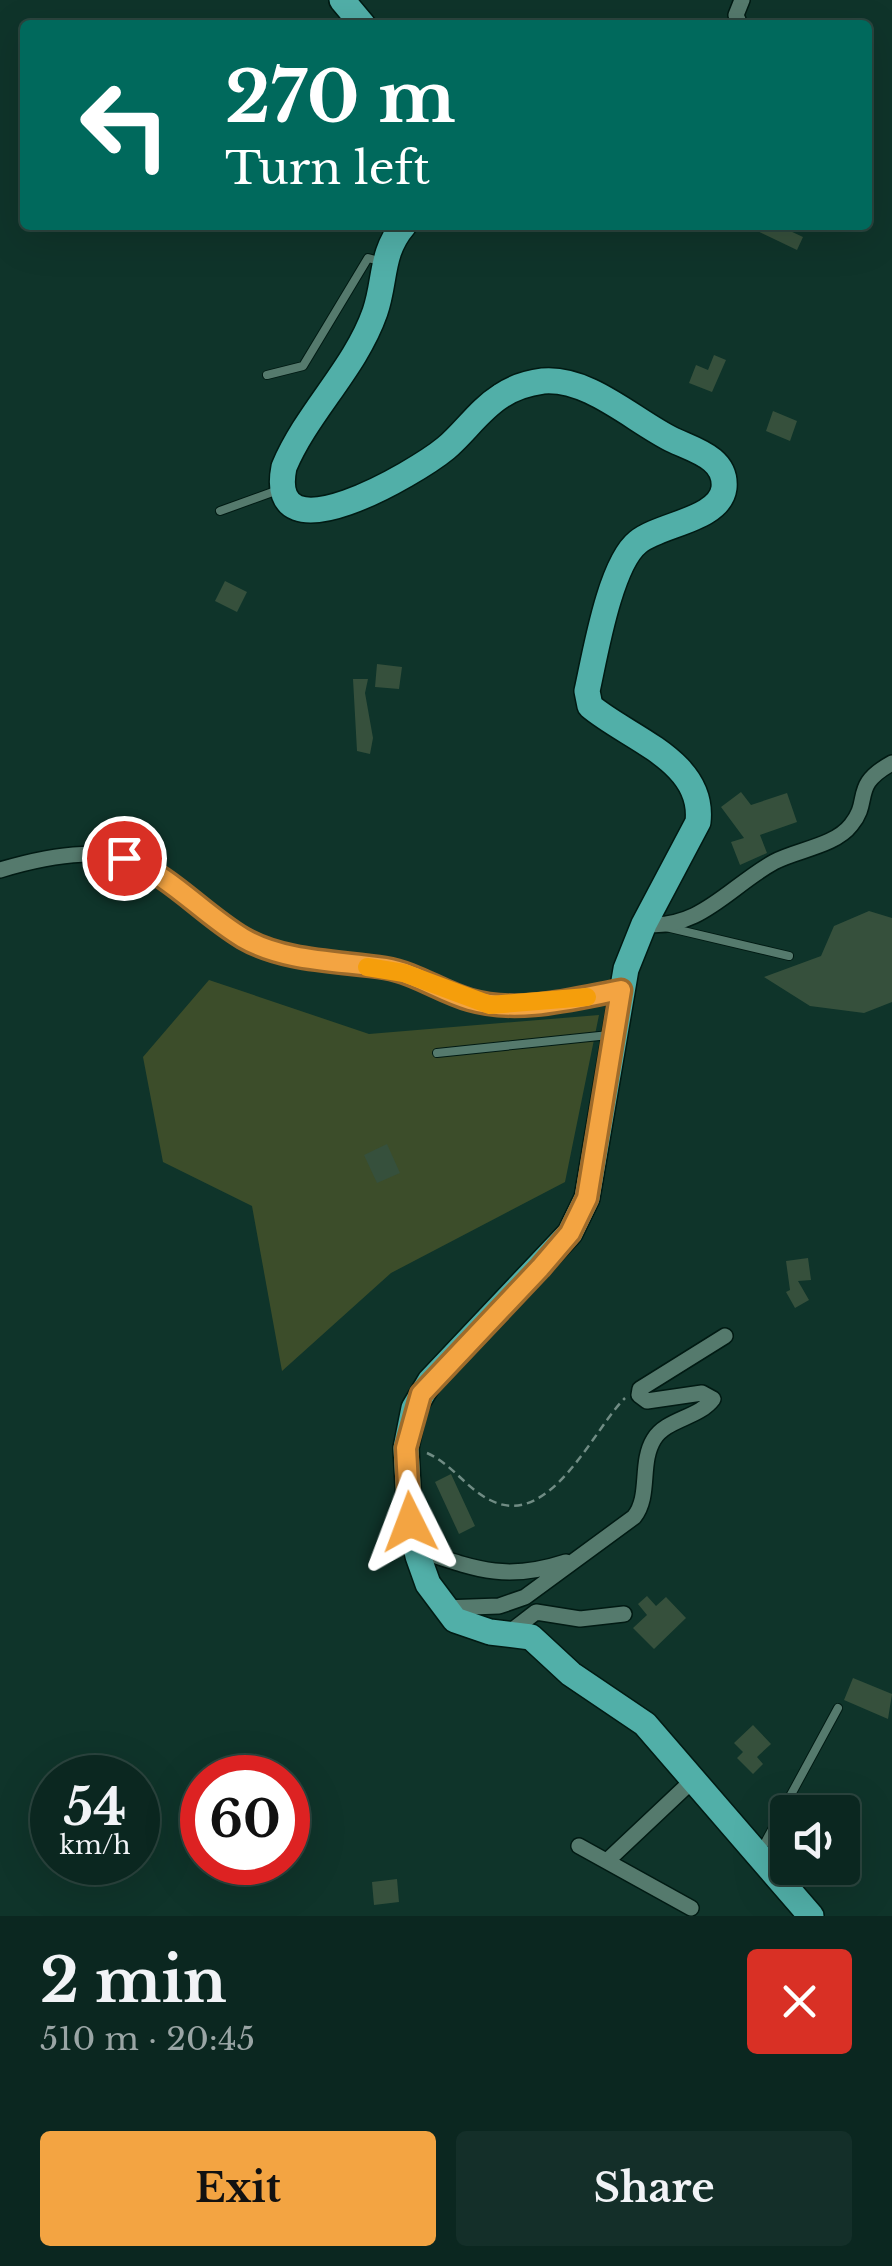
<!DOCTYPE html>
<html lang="en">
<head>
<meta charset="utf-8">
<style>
  body { margin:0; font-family:"Libre Baskerville",serif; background:#142f29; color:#f1f3f6; height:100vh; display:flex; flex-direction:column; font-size:38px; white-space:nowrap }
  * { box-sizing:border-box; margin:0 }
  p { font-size:32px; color:#9aa5a5 }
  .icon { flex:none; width:55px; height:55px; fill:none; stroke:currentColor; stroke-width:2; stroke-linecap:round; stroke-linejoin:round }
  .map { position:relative; height:1916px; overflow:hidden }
  .side { display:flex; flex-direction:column; background:#0b2720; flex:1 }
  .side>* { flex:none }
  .hud { position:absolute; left:20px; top:20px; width:852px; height:210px; border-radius:10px; box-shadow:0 10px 40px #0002,0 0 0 2px #2b443e; background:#00695c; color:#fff; overflow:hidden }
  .controls { position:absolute; left:770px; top:1795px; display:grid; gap:20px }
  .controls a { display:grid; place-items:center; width:90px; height:90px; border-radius:10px; background:#0b2720; box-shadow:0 10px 40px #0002,0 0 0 2px #2b443e; font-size:50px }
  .speed { position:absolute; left:30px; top:1755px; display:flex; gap:20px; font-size:50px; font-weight:700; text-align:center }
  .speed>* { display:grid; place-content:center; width:130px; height:130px; border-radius:50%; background:#0b2720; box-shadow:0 10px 40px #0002,0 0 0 2px #2b443e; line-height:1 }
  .speed small { font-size:25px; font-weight:400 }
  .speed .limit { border:15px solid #d22; background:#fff; color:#111 }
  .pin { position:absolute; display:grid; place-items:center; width:85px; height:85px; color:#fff; margin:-42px; border:5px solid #fff; border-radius:50%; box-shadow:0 2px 10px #0007 }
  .me { position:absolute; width:110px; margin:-55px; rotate:357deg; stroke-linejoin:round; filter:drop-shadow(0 0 8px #0008) }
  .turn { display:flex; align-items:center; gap:35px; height:210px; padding:0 40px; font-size:45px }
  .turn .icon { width:130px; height:130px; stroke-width:2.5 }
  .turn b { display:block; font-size:70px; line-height:85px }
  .round { display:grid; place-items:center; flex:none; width:105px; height:105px; border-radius:10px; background:#142f29 }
  .summary { display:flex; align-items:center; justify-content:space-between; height:170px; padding:0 40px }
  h1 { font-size:60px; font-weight:700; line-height:75px }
  .primary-button { display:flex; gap:20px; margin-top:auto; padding:20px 40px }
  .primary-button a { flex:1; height:115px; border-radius:10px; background:#f3a442; color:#111; font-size:40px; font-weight:700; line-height:115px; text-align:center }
  .primary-button a+a { background:#142f29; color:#f1f3f6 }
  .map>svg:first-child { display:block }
</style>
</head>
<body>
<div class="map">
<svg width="892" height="1916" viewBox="0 0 892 1916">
  <rect width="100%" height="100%" fill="#0f342a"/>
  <path fill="#3c4d2a" d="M 209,980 L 369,1034 L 599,1015 L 565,1182 L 391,1273 L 282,1371 L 252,1206 L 163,1162 L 143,1057 Z"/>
  <path fill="#36503c" d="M 745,225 L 790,225 L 788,230 L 803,237 L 797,250 Z
    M 714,355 L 726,360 L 712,392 L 689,383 L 696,365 L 708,370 Z
    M 773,411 L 797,421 L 790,441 L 766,431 Z
    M 225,581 L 247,592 L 237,612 L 215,601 Z
    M 377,664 L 402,667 L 399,689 L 375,687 Z
    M 353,679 L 368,679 L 365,693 L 373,738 L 370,754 L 357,751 Z
    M 741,792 L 751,805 L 787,793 L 797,822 L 760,835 L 767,853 L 740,865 L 731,842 L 744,838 L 721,807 Z
    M 869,911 L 892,918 L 892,1002 L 864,1013 L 810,1006 L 764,977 L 821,956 L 834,926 Z
    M 387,1144 L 400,1173 L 377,1183 L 364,1155 Z
    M 808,1258 L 811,1280 L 798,1281 L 809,1300 L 795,1308 L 786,1292 L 790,1290 L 786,1261 Z
    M 451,1474 L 475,1526 L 459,1534 L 435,1482 Z
    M 647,1596 L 656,1606 L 666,1597 L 686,1618 L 654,1649 L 633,1628 L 647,1615 L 638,1604 Z
    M 853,1678 L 892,1694 L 888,1719 L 844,1700 Z
    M 753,1725 L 771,1744 L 757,1757 L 763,1764 L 753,1774 L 737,1758 L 743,1752 L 734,1743 Z
    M 397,1879 L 399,1902 L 374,1905 L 372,1882 Z"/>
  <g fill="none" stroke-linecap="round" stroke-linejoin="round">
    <g stroke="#011a13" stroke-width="10">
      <path id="lane" d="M 267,375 L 303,366 L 368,258 L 383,262
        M 220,511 L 281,489
        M 666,927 L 789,956
        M 437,1053 L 609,1035
        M 762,1848 L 838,1708"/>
    </g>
    <g stroke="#011a13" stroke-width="18">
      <path id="street" d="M 740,25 L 736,15 L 742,0
        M 0,870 C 50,855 115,842 162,874 C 191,894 213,922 245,939 C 287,962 340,961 386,968 C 417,974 442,992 471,1000 C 520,1014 573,999 621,990
        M 644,924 C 699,931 730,886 774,862 C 796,850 835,846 851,825 C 872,800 850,786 892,763
        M 416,1549 C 475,1569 505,1582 566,1562
        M 443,1608 L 499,1606 L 525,1597 L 634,1517 C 651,1496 639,1463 654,1439 C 666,1419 699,1418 713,1399 L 702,1393 L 647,1401 L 639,1395 L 640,1389 L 725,1336
        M 510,1632 L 536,1612 L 580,1619 L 624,1614
        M 579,1846 L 691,1908
        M 607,1861 L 694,1779"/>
    </g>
    <g stroke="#011a13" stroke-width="28">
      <path id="primary" d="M 342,0 L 363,25
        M 404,225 C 380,253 386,280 375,312 C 355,369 307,412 284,467 C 265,563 417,472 446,448 C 465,432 479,410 501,396 C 514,387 528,383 543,381 C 589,377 634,421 673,440 C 694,450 727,458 724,488 C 720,520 660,524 638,542 C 610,564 595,655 587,691 L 590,706 C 629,739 705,761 698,822 L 644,924 L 626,969 L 587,1198 L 570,1233 L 430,1381 L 414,1408 L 406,1448 L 410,1522 L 418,1556 L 428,1584 L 455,1620 L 490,1632 L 531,1637 L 571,1674 L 645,1724 L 811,1916"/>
    </g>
    <path stroke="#708c84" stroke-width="2.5" stroke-dasharray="8 5" stroke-linecap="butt" d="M 427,1453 C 452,1464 467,1489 490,1500 C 550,1531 594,1428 625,1398"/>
    <use href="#lane" stroke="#557a6d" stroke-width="8"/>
    <use href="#street" stroke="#557a6d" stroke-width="15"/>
    <use href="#primary" stroke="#51afa8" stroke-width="25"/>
  </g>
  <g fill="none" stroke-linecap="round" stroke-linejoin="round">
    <g stroke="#9e6b2b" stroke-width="25">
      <path id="route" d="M 124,858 C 171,875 201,913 243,938 C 284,962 340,961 385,968 C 416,973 441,992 470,1000 C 519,1014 573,999 621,990 L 587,1198 L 570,1233 L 540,1268 L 421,1394 L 406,1448 L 410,1522"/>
    </g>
    <use href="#route" stroke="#f3a442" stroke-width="18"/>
    <path stroke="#f59e0b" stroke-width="18" d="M 367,967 L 404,973 L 490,1005 L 587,997"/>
  </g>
</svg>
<div class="controls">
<a><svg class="icon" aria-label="sound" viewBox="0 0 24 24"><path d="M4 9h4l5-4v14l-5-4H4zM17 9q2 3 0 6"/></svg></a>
</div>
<div class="speed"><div>54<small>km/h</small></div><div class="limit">60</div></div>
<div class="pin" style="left:124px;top:858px;background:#d93025"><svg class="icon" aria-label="arrive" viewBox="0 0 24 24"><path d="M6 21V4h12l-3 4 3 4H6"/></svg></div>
<svg class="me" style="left:410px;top:1522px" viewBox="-20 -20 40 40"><path d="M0-17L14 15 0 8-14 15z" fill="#f3a442" stroke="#fff" stroke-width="4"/></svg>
<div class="hud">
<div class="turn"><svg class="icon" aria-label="left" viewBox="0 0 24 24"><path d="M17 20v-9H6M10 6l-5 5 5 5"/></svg><div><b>270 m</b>Turn left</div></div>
</div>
</div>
<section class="side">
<div class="summary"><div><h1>2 min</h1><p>510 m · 20:45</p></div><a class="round" style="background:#d93025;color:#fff"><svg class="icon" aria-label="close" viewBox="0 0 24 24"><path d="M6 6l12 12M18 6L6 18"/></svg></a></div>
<div class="primary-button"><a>Exit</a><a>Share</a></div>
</section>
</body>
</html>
